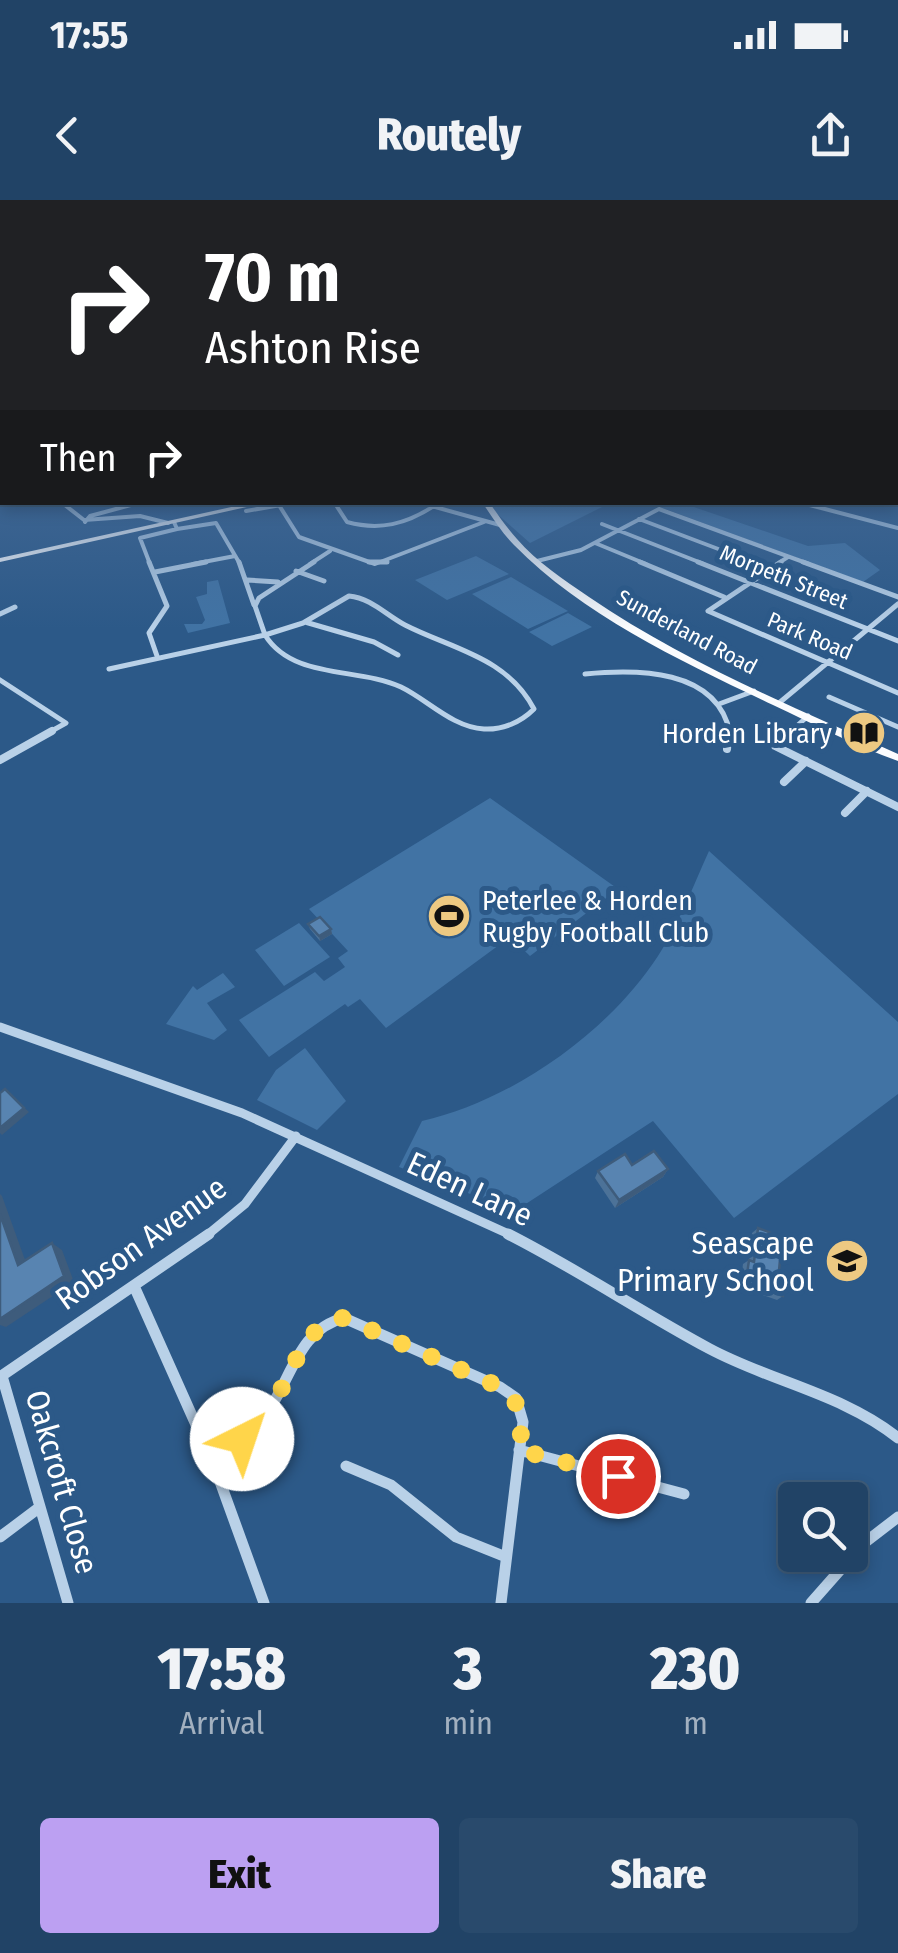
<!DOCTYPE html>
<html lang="en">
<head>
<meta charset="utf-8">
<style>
  body { margin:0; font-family:"Fira Sans Condensed",sans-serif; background:#294a6c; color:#f1f3f6; height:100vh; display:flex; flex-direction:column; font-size:38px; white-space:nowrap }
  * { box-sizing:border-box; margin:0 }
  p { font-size:32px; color:#a2b0bf }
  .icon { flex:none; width:55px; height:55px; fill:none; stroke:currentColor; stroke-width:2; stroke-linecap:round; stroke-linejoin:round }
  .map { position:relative; height:1403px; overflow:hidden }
  .drawer { display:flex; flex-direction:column; background:#214366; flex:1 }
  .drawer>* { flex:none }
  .guide { position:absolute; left:0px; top:0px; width:900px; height:305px; box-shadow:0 5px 15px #0003,0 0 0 2px #3e5c7a; background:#202124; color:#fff; overflow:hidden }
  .fabs { position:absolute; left:778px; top:1282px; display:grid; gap:20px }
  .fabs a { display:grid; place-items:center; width:90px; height:90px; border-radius:10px; background:#214366; box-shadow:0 5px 15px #0003,0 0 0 2px #3e5c7a; font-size:50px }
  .pin { position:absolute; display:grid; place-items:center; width:85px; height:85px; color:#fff; margin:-42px; border:5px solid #fff; border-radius:50%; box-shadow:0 2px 10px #0007 }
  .me { position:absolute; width:110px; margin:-55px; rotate:41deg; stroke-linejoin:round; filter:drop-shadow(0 0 8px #0008) }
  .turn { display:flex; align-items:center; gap:35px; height:210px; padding:0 40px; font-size:45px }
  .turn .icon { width:130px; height:130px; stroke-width:2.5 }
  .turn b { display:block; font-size:70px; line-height:85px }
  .then { display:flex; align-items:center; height:95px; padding:0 40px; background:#0003; gap:20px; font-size:38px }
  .eta { display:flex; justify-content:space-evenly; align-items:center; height:170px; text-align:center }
  .eta b { font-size:60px; font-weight:800; line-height:70px }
  .primary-button { display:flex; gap:20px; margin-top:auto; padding:20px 40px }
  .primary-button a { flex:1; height:115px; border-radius:10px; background:#bca0f2; color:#111; font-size:40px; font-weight:800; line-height:115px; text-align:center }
  .primary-button a+a { background:#294a6c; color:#f1f3f6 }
  .status { display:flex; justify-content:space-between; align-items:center; height:70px; padding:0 50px; background:#214366; direction:ltr }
  .status svg { height:28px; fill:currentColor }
  header { display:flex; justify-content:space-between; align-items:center; height:130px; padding:0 40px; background:#214366; font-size:45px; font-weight:800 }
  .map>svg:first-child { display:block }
</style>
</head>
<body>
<div class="status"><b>17:55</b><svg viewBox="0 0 49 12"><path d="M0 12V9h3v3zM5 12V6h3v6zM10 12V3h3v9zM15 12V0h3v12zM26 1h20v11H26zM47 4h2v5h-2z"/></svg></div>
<header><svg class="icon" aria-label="back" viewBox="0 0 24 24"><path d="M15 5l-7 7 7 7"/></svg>Routely<svg class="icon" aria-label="share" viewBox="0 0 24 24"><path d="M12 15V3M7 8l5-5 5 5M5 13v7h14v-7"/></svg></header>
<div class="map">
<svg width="898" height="1403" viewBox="0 0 898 1403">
  <rect width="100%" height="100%" fill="#2c5988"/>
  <path fill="#4173a4" d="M 491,303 L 610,303 L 530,343 L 495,312 Z
    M 649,303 L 682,303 L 808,346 L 845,343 L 880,370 L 863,382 Z
    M 476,356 L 509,374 L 447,400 L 415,380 Z
    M 511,377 L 568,411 L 528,429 L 472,394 Z
    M 218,380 L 230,423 L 188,433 L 184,424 L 202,424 L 205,420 L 196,397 L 207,394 L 207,382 Z
    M 568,413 L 592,427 L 552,446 L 529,432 Z
    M 490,598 L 618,689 L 530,756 L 510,737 L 386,828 L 360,799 L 348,807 L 345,804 L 269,857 L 239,820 L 315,772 L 324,781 L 345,767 L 338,758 L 348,751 L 309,709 Z
    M 709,651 L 898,822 L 898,894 L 734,1018 L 653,921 L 515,1011 L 399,967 L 422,921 C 511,901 608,833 658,756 C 679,724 693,686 709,651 Z
    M 299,723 L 330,757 L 284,786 L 255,750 Z
    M 223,773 L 235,787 L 207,803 L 227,830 L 214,840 L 166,824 L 193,786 L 197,790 Z
    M 305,848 L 346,901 L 317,930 L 257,900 L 276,870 Z"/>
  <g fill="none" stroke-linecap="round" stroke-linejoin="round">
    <path stroke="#b9d1e8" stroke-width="4" d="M 61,302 L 84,320 L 140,316 L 168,323
      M 277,302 L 299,337 L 375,364 L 484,322
      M 334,302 L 347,322 C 380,331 406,324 434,306
      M 417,302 L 500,325
      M 798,302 L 898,328
      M 246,311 L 299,302
      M 639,319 L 758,364
      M 85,322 L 90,316 L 142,302
      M 602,324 L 704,364
      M 177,329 L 216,323 L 240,364
      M 595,343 L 646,364
      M 537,361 L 581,350 L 659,309 L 809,364
      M 150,364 L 140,338 L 177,329 L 174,322
      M 193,364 L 235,356
      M 310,364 L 330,351
      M 777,364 L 788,357"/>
    <path stroke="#b9d1e8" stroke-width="5" d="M 149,362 L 167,406 L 149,433 L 157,456
      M 239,362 L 254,405
      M 369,362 L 387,362
      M 640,362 L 724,397
      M 698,362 L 898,441
      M 751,362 L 770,369
      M 781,362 L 708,411 L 898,493
      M 803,362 L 898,397
      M 296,371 L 324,381
      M 155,372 L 206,362
      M 247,380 L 278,382
      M 349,396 C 371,398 386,415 405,425 C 452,449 507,457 534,509 C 521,522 503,530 484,529 C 452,527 428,500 401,487 C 358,467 293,480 265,435 L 303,423 Z
      M 0,414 L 15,407
      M 305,422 L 374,442 L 398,455
      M 265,435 L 255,406 L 259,398 L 314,362
      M 109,469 L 265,435
      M 585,474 C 636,469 717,468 730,533
      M 0,480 L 66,523 L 48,533
      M 829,497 L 898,527
      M 779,503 L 898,404
      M 719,504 L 754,491
      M 789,533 L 808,516"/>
    <path stroke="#b9d1e8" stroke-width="8" d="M 792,531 L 775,546 L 898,607
      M 727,549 L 729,531
      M 0,560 L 52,531
      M 784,582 L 806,561
      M 845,613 L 867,591"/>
    <path stroke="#b9d1e8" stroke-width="9" d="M 0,827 L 242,913 L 513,1036
      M 206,1036 L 245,1004 L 296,936"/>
    <path stroke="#b9d1e8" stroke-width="11" d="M 508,1034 C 577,1069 641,1112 710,1149 C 772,1182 843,1194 898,1238
      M 134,1086 L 214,1265 L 264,1403
      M 2,1176 L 68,1403
      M 0,1177 L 209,1034
      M 519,1250 L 684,1294
      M 214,1265 C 232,1249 251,1233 266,1214 C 291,1181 298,1129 344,1118 L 500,1187 L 516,1198 L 523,1222 L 501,1403
      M 346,1266 L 391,1285 L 456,1337 L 506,1357
      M 0,1337 L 40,1307
      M 811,1403 L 863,1344 L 898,1317"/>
    <path fill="#fbfcfe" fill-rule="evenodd" d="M 254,302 L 269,302 L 0,362 L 0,358 Z
      M 482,302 L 489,302 C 498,315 507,328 517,339 C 537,362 564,380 589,397 C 684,462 793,507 898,554 L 898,561 C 855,546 814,524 773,505 C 683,462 585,417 514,345 C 502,333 492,317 482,302 Z"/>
  </g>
  <path fill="#4c7298" d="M 308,724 L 331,729 L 332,734 L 320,741 L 310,729 Z
    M 632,965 L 668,969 L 663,977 L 615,1008 L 595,978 L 598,971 Z
    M 758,1028 L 779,1071 L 783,1096 L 777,1100 L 740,1087 L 743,1064 L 749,1060 L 752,1033 Z"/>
  <path fill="#3e5c7c" d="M 331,729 L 332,734 L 320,741 L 319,736 Z
    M 5,889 L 29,912 L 2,935 L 0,933 L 0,928 Z
    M 668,969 L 663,977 L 615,1008 L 619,1000 Z
    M 0,994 L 2,996 L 29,1071 L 18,1065 L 0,1014 Z
    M 52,1043 L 62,1050 L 74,1082 L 6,1127 L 0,1125 L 0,1119 Z"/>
  <path fill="#5884b1" stroke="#3e5c7c" stroke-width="2.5" d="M 320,717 L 331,729 L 319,736 L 308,724 Z
    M 5,889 L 24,908 L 0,928 L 0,893 Z
    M 654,951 L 668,969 L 619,1000 L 598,971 L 625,954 L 632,965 Z
    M 0,1014 L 18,1065 L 52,1043 L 64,1076 L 0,1119 Z
    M 758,1028 L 782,1037 L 779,1071 L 785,1073 L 783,1096 L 746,1082 L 749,1060 L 754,1062 Z"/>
  <linearGradient id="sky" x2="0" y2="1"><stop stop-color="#18314b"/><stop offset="0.54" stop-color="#456a96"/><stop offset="1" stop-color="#456a96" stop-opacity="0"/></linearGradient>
  <rect width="898" height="429" fill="url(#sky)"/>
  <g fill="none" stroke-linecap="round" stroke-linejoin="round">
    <path stroke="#ffd54a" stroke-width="18" stroke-dasharray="0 32.4" d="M 242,1239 C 250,1230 261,1221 269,1210 C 290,1182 304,1119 344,1118 L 500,1187 C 524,1204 523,1222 519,1250 L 618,1276"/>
  </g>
  <defs>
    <g id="library-disc" transform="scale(2.25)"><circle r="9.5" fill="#edc982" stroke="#2c5988"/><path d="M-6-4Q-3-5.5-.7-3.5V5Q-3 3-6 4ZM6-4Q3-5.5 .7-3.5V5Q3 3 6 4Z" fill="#111"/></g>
    <g id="stadium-disc" transform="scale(2.25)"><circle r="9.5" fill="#edc982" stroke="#2c5988"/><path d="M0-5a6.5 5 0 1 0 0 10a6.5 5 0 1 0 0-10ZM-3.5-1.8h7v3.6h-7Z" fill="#111"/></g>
    <g id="school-disc" transform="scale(2.25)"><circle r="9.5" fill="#edc982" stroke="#2c5988"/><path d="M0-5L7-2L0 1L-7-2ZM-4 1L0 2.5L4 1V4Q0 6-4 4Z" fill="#111"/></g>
  </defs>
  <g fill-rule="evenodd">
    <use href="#library-disc" x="864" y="533"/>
    <use href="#stadium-disc" x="449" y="716"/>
    <use href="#school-disc" x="847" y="1061"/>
  </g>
  <g text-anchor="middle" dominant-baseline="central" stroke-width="10" stroke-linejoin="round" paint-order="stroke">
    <g font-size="22" fill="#fff" stroke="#2c5988">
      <text transform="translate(784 377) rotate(22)">Morpeth Street</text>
      <text transform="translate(687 432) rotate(28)">Sunderland Road</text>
      <text transform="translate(810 436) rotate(23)">Park Road</text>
    </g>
    <g font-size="28" fill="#fff" stroke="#2c5988" text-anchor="end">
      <text x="832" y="533">Horden Library</text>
      <text x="482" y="700" text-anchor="start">Peterlee &amp; Horden<tspan x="482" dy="32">Rugby Football Club</tspan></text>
    </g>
    <g font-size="32" fill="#fff" stroke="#2c5988">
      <text transform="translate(470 989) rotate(25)">Eden Lane</text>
      <text transform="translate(141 1043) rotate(-36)">Robson Avenue</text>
      <text transform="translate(62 1282) rotate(74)">Oakcroft Close</text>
    </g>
    <g font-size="32" fill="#fff" stroke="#2c5988" text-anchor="end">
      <text x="814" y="1043">Seascape<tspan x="814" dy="37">Primary School</tspan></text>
    </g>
  </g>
</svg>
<div class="fabs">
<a><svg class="icon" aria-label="search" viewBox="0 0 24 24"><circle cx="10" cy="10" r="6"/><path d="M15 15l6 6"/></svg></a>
</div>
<div class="pin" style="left:618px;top:1276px;background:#d93025"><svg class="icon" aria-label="arrive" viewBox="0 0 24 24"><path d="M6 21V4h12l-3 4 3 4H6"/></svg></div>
<svg class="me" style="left:242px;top:1239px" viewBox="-20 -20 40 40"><circle r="19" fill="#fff"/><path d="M0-13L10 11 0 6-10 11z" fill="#ffd54a"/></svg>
<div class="guide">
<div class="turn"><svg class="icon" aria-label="right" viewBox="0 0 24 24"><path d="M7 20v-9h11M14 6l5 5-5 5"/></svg><div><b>70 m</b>Ashton Rise</div></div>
<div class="then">Then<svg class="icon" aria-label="right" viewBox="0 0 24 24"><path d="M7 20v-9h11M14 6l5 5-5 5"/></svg></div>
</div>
</div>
<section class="drawer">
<div class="eta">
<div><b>17:58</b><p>Arrival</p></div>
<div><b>3</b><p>min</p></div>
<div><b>230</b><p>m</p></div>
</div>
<div class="primary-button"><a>Exit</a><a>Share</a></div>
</section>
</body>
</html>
